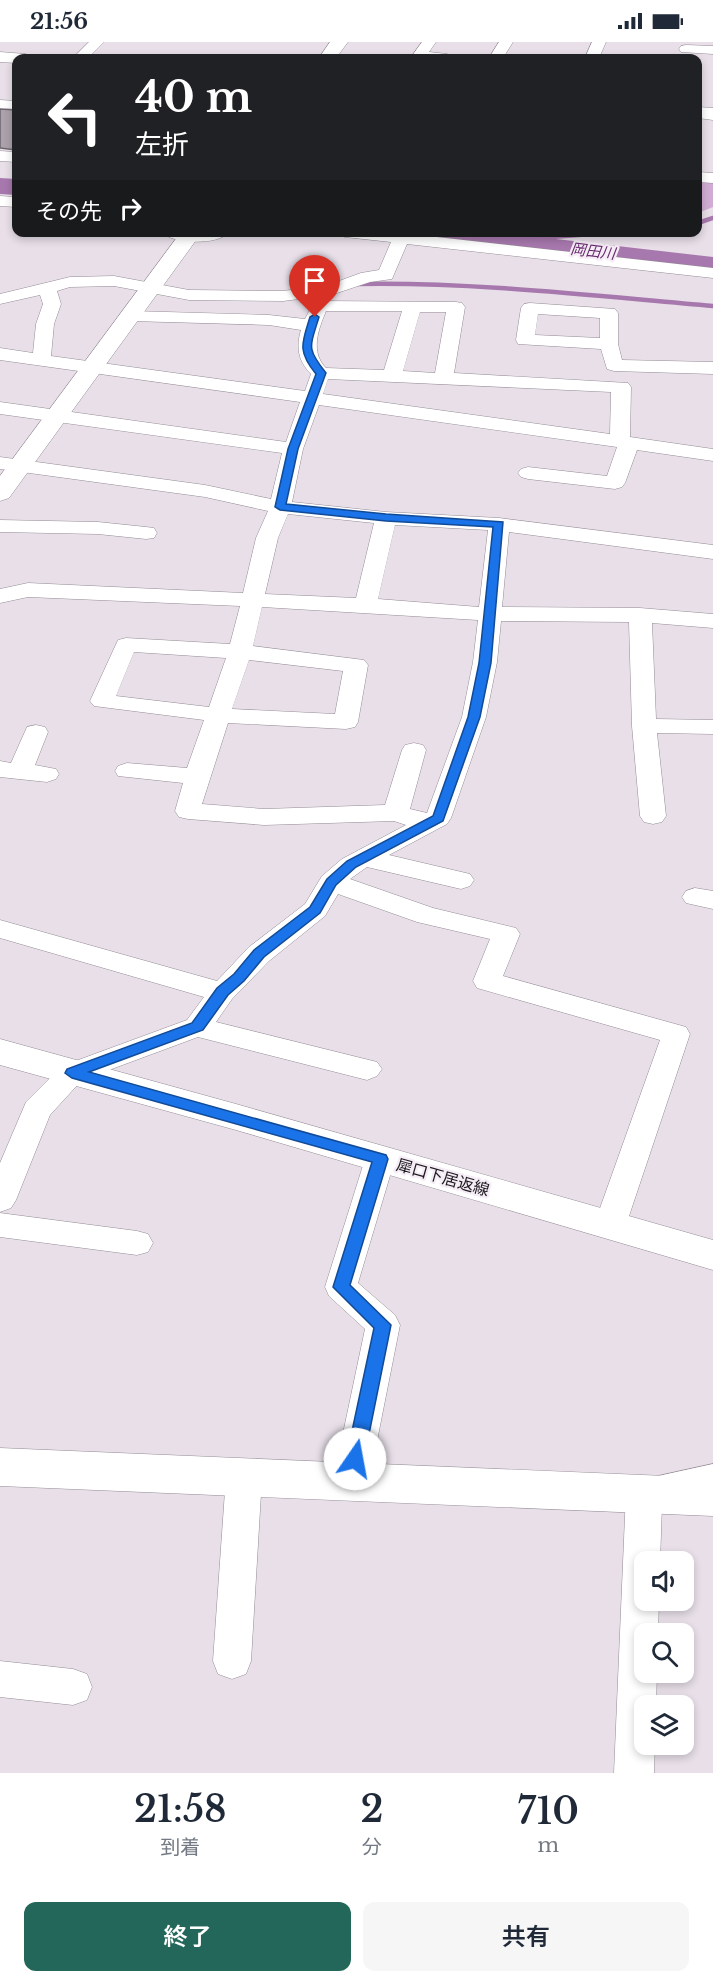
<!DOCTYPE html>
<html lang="ja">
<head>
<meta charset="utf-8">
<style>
  body { margin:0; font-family:"Libre Baskerville","Noto Sans JP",serif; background:#f6f6f7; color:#1f2937; height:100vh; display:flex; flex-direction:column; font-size:22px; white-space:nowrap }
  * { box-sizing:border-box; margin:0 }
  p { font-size:20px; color:#747a83 }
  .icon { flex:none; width:33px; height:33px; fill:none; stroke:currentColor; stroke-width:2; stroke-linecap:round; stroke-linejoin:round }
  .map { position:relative; height:1731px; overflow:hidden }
  .drawer { display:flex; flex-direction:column; background:#fff; flex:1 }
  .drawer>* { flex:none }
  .top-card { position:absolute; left:12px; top:12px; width:690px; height:183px; border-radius:12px; box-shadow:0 3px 9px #0003; background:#202124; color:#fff; overflow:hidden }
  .controls { position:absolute; left:634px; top:1509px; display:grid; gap:12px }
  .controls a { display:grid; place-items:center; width:60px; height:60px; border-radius:12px; background:#fff; box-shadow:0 3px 9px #0003; font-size:30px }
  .pin { position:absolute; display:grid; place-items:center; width:51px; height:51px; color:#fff; margin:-62px -26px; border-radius:50% 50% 50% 0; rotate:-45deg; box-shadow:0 0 6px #0007 }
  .pin .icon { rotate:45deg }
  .me { position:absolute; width:66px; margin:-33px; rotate:12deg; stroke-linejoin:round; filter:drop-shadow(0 0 4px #0008) }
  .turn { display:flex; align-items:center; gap:21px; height:126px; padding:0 24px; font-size:27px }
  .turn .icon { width:78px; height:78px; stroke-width:2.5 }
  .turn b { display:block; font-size:42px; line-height:51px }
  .then { display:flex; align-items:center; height:57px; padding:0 24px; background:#0003; gap:12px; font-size:22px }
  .eta { display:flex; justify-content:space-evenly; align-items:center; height:102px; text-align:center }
  .eta b { font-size:36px; font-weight:600; line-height:42px }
  .action { display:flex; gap:12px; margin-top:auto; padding:12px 24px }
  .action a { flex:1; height:69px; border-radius:12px; background:#226759; color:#fff; font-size:24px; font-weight:600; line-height:69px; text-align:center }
  .action a+a { background:#f6f6f7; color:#1f2937 }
  .status { display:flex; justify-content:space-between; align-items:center; height:42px; padding:0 30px; background:#fff; direction:ltr }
  .status svg { height:16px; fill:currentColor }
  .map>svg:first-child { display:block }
</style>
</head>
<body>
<div class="status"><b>21:56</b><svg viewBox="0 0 49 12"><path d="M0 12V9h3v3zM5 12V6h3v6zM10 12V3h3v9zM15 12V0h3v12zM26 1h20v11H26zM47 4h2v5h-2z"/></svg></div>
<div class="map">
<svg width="713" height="1731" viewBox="0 0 713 1731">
  <rect width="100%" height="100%" fill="#e8dfe8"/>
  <path fill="#d0acd4" d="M 698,137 L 713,138 L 713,165 L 698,171 Z"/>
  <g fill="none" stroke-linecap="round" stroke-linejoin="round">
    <path stroke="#a778ad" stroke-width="4.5" d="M 698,181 L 713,176
      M 498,199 L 619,190
      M 358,242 C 476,240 595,254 713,264"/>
    <path fill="#a778ad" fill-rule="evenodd" d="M 0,136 L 16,137 L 16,153 L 0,152 Z
      M 424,190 L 496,190 L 713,215 L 713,231 L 437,198 L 427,196 Z"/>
  </g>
  <path fill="#aba2ab" stroke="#6f6770" stroke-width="1.5" d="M 0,67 L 16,68 L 16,108 L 0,106 Z"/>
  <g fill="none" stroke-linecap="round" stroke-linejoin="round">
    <g stroke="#948c95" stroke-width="1">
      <path id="minor" d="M 89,0 L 104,0 L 88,16 L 73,16 Z
        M 422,0 L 436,0 L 429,10 L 447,12 L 454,16 L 414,16 L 412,14 Z
        M 499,0 L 513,0 L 503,16 L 489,16 Z
        M 592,0 L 606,0 L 599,16 L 585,16 Z
        M 686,3 L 713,4 L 713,12 L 681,10 L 679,7 L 681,4 Z
        M 0,58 L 16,59 L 16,67 L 0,66 Z
        M 0,109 L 16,110 L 16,120 L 0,119 Z
        M 698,130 L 713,131 L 713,141 L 698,140 Z
        M 0,154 L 16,155 L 16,165 L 0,164 Z
        M 161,190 L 229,190 C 218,204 172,202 161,190 Z
        M 337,190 L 401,191 L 713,226 L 713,236 L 407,202 L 392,237 L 370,240 L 331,253 L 283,259 L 189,258 L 114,244 L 70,245 L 57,249 L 61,262 L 54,282 L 51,314 L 305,349 L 311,332 C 298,319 296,305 301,288 L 269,283 L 131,279 L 125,278 L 122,274 L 125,270 L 131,269 L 269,273 L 305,277 L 314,260 L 320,259 L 456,260 L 462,261 L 465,265 L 454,331 L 628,341 L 631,345 L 630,395 L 713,407 L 713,419 L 637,408 L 625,441 L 622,445 L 615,447 L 528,437 L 521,435 L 518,431 L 521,427 L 528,425 L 607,434 L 617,405 L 319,363 L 303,407 L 292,460 L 386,470 L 499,476 L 713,503 L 713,517 L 509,490 L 502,565 L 640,566 L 713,572 L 713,586 L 652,581 L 656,677 L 713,678 L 713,692 L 657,691 L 666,774 L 662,780 L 653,782 L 644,780 L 640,774 L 632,684 L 629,580 L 501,579 L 497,620 L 486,675 L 451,776 L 447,782 L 389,813 L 470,832 L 474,838 L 470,844 L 461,847 L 367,825 L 350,837 L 433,866 L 516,886 L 520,892 L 503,934 L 686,985 L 690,992 L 626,1183 L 621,1192 L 610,1195 L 599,1192 L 594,1183 L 660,998 L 477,946 L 473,939 L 490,897 L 417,880 L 338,852 L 325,874 L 269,919 L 232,957 L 216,980 L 377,1020 L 382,1027 L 377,1034 L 367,1038 L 198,995 L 82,1038 L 50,1073 L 16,1158 L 11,1166 L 0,1170 L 0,1121 L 26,1060 L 62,1024 L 187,978 L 204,955 L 0,896 L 0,878 L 217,939 L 249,905 L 305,862 L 322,834 L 342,817 L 406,783 L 394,779 L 264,783 L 188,777 L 179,775 L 175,769 L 183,741 L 118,734 L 115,729 L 118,724 L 127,721 L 187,726 L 204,678 L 94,664 L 90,659 L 118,598 L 126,596 L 230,602 L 240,564 L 28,555 L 0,561 L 0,547 L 28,541 L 243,551 L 256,496 L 268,469 L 205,455 L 0,427 L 0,415 L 205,443 L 271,457 L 282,411 L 0,372 L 0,360 L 286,400 L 300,360 L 0,318 L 0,306 L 33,311 L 36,282 L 43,262 L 40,253 L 0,262 L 0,252 L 70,235 L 114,234 L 189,248 L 283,249 L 328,243 L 361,231 L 379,228 L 391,200 L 345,195 ZM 326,269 L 402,269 L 384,328 L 326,326 C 310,310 318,288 326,269 ZM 420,270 L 446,270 L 435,331 L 403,329 ZM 328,337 L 611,350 L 610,392 L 323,352 ZM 288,472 L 374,481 L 356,556 L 265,552 L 278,496 ZM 395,483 L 488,488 L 479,565 L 378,557 ZM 262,565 L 478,578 L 473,620 L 462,675 L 427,771 L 410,767 L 426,708 L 423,703 L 414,701 L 405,703 L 402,708 L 385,763 L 264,767 L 202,762 L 228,681 L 346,687 L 355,685 L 358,680 L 368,623 L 364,618 L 253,604 ZM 134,610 L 226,616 L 209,665 L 116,654 ZM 249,618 L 343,629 L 335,672 L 232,667 Z
        M 530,261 L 615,267 L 618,271 L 618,302 L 622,318 L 713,320 L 713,332 L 614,329 L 607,327 L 601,307 L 518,302 L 516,298 L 521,266 L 524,262 ZM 538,272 L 600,276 L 600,296 L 535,293 Z
        M 0,478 L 98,480 L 146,485 L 154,486 L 157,491 L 154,496 L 146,497 L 98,492 L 0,490 Z
        M 36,683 L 45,685 L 48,690 L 35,723 L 56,727 L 59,732 L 56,737 L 47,740 L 0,735 L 0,719 L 11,721 L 27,685 Z
        M 695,846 L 713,849 L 713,867 L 686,861 L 682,855 L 686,849 Z
        M 380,1105 L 391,1109 L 395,1117 L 358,1241 L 395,1273 L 400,1283 L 369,1439 L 364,1450 L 351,1454 L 338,1450 L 333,1439 L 365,1287 L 329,1254 L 325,1245 L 365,1117 L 369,1109 Z
        M 0,1171 L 137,1189 L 148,1192 L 153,1201 L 148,1210 L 137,1213 L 0,1195 Z
        M 244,1420 L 257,1424 L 262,1435 L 251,1619 L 246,1632 L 232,1637 L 218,1632 L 213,1619 L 226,1435 L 231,1424 Z
        M 713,1422 L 713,1452 L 662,1463 L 660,1520 L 645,1520 L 645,1558 L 659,1558 L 658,1592 L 645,1592 L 645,1630 L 657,1630 L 656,1664 L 645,1664 L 645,1702 L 655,1702 L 654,1731 L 614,1731 L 626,1451 L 631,1440 Z
        M 0,1619 L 73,1627 L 87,1632 L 92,1645 L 87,1658 L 73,1663 L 0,1655 Z"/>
    </g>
    <g stroke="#948c95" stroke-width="1">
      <path id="tertiary" d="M 330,0 L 348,0 L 336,16 L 319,16 Z
        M 0,10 L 26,12 L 29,16 L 16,16 L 16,21 L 0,20 Z
        M 698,65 L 713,66 L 713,78 L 698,76 Z
        M 181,190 L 202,190 L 9,456 L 0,459 L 0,434 Z
        M 0,1406 L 713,1436 L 713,1474 L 0,1444 Z"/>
    </g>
    <g stroke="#948c95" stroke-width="1">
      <path id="secondary" d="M 0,997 L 236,1062 L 713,1198 L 713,1228 L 236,1088 L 0,1023 Z"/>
    </g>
    <use href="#minor" fill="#fff" fill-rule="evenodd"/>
    <use href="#tertiary" fill="#fff" fill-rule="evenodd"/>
    <use href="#secondary" fill="#fff" fill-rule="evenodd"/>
  </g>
  <path fill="#1a73e8" stroke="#114b97" stroke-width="1.5" d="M 315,272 L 319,275 C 310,305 306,306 326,331 L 298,407 L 286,462 L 386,472 L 503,480 L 491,621 L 480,675 L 443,779 L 356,825 L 336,843 L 320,871 L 264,915 L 244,939 L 228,953 L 203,988 L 89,1030 L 386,1113 L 388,1117 L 350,1243 L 391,1283 L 364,1417 L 361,1422 L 355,1425 L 349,1422 L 346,1417 L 374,1286 L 333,1245 L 372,1120 L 72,1036 L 65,1031 L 67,1027 L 192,981 L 217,946 L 234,932 L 254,908 L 310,865 L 327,837 L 347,819 L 433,774 L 468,675 L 479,621 L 493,485 L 386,479 L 280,468 L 275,465 L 288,407 L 316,332 C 297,309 302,301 310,275 Z"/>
  <g text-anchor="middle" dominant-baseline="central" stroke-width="4.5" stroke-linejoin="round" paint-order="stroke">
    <g font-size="15" font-style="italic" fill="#672c6e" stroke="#f5ecf6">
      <text transform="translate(593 209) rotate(7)">岡田川</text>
    </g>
    <g font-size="16" fill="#1c191d" stroke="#f5ecf6">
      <text transform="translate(443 1135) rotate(16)">犀口下居返線</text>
    </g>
  </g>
</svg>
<div class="controls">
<a><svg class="icon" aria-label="sound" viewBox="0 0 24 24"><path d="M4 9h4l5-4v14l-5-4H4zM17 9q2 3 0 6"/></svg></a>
<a><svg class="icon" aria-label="search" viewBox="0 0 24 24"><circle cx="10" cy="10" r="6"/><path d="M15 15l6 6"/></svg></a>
<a><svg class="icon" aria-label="layers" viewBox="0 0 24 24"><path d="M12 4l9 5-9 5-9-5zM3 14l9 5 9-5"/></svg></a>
</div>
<div class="pin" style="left:315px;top:275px;background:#d93025"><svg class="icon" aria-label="arrive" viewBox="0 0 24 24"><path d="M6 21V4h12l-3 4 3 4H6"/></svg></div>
<svg class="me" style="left:355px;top:1417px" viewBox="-20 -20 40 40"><circle r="19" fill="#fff"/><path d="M0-13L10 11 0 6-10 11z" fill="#1a73e8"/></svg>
<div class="top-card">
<div class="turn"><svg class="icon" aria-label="left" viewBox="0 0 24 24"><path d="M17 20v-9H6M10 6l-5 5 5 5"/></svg><div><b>40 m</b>左折</div></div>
<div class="then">その先<svg class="icon" aria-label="right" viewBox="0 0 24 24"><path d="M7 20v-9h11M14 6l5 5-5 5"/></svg></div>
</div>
</div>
<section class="drawer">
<div class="eta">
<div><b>21:58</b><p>到着</p></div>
<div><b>2</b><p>分</p></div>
<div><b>710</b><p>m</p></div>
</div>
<div class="action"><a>終了</a><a>共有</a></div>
</section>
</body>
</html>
